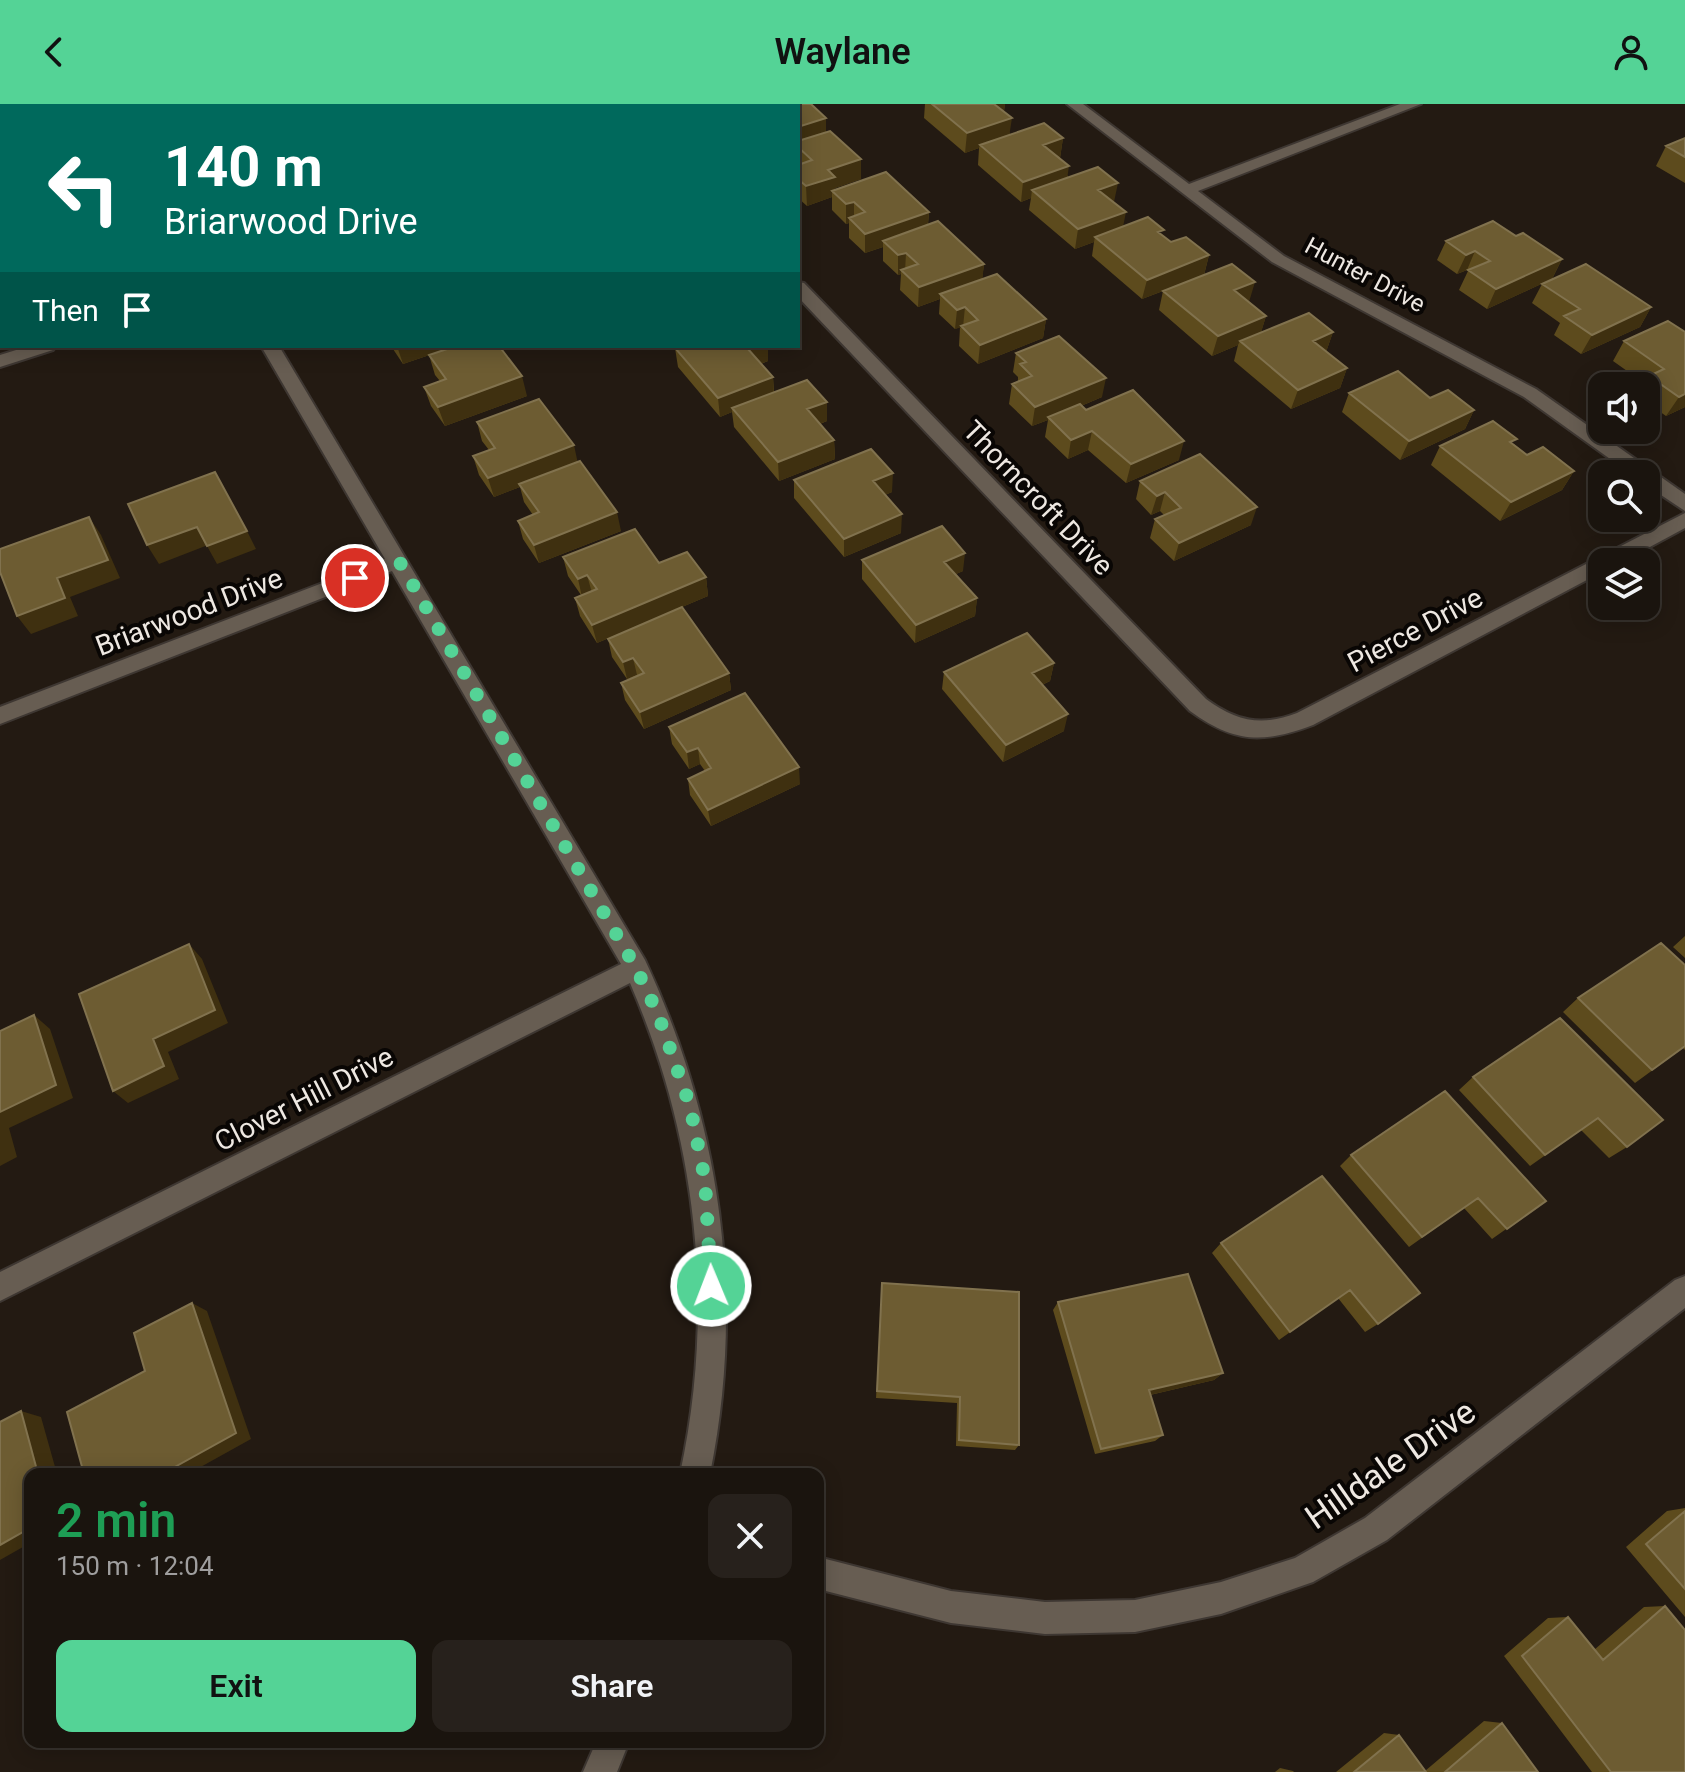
<!DOCTYPE html>
<html lang="en">
<head>
<meta charset="utf-8">
<style>
  body { margin:0; font-family:Roboto,sans-serif; background:#27211c; color:#f1f3f6; height:100vh; display:flex; flex-direction:column; font-size:30px; white-space:nowrap }
  * { box-sizing:border-box; margin:0 }
  p { font-size:26px; color:#9f9e9e }
  .icon { flex:none; width:44px; height:44px; fill:none; stroke:currentColor; stroke-width:2; stroke-linecap:round; stroke-linejoin:round }
  .map { position:relative; flex:1; overflow:hidden }
  .details { position:absolute; left:24px; top:1364px; width:800px; height:280px; display:flex; flex-direction:column; background:#1a140e; border-radius:16px; box-shadow:0 4px 20px #0003,0 0 0 2px #38332e }
  .details>* { flex:none }
  .banner { position:absolute; left:0px; top:0px; width:800px; height:244px; box-shadow:0 4px 20px #0003,0 0 0 2px #38332e; background:#00695c; color:#fff; overflow:hidden }
  .controls { position:absolute; left:1588px; top:268px; display:grid; gap:16px }
  .controls a { display:grid; place-items:center; width:72px; height:72px; border-radius:16px; background:#1a140e; box-shadow:0 4px 20px #0003,0 0 0 2px #38332e; font-size:40px }
  .pin { position:absolute; display:grid; place-items:center; width:68px; height:68px; color:#fff; margin:-34px; border:4px solid #fff; border-radius:50%; box-shadow:0 2px 8px #0007 }
  .me { position:absolute; width:88px; margin:-44px; rotate:359deg; stroke-linejoin:round; filter:drop-shadow(0 0 6px #0008) }
  .turn { display:flex; align-items:center; gap:28px; height:168px; padding:0 32px; font-size:36px }
  .turn .icon { width:104px; height:104px; stroke-width:2.5 }
  .turn b { display:block; font-size:56px; line-height:68px }
  .then { display:flex; align-items:center; height:76px; padding:0 32px; background:#0003; gap:16px; font-size:30px }
  .round { display:grid; place-items:center; flex:none; width:84px; height:84px; border-radius:16px; background:#27211c }
  .overview { display:flex; align-items:center; justify-content:space-between; height:136px; padding:0 32px }
  h1 { font-size:48px; font-weight:600; line-height:60px; color:#1e9e55 }
  .action { display:flex; gap:16px; margin-top:auto; padding:16px 32px }
  .action a { flex:1; height:92px; border-radius:16px; background:#54d396; color:#111; font-size:32px; font-weight:600; line-height:92px; text-align:center }
  .action a+a { background:#27211c; color:#f1f3f6 }
  header { display:flex; justify-content:space-between; align-items:center; height:104px; padding:0 32px; background:#54d396; color:#111; font-size:36px; font-weight:600 }
  .map>svg:first-child { display:block }
</style>
</head>
<body>
<header><svg class="icon" aria-label="back" viewBox="0 0 24 24"><path d="M15 5l-7 7 7 7"/></svg>Waylane<svg class="icon" aria-label="person" viewBox="0 0 24 24"><circle cx="12" cy="8" r="4"/><path d="M4 21q1-7 8-7t8 7"/></svg></header>
<div class="map">
<svg width="1685" height="1668" viewBox="0 0 1685 1668">
  <rect width="100%" height="100%" fill="#231a12"/>
  <g fill="none" stroke-linecap="round" stroke-linejoin="round">
    <g stroke="#3e3732" stroke-width="4">
      <path id="minor" d="M 123,0 L 138,0 L 139,2 L 124,2 Z
        M 1067,0 L 1083,0 L 1189,80 L 1400,0 L 1421,0 L 1198,87 L 1284,152 L 1536,285 L 1685,390 L 1685,407 L 1646,381 L 1646,370 L 1631,370 L 1524,293 L 1272,158 Z
        M 798,178 L 804,179 L 1206,595 C 1236,617 1261,623 1297,609 L 1685,409 L 1685,424 L 1622,458 L 1602,458 L 1602,468 L 1313,621 C 1263,640 1234,639 1190,607 L 798,193 Z
        M 29,242 L 56,242 L 53,246 L 0,263 L 0,251 Z
        M 261,242 L 279,242 L 645,856 C 720,1017 746,1195 710,1370 L 680,1370 C 716,1204 697,1034 630,879 L 0,1197 L 0,1168 L 621,860 L 392,467 L 0,620 L 0,603 L 385,455 Z
        M 1685,1172 L 1685,1204 L 1387,1436 L 1313,1478 L 1221,1510 L 1135,1528 L 1045,1530 L 951,1519 L 818,1485 L 818,1453 L 951,1487 L 1045,1498 L 1135,1496 L 1221,1478 L 1295,1454 L 1365,1414 L 1675,1176 Z
        M 596,1638 L 629,1638 L 617,1668 L 583,1668 Z"/>
    </g>
    <use href="#minor" fill="#675d52" fill-rule="evenodd"/>
  </g>
  <path fill="#5d4b1d" d="M 722,0 L 811,0 L 826,14 L 826,28 L 830,27 L 861,55 L 861,75 L 835,84 L 835,86 L 886,68 L 929,108 L 928,121 L 938,117 L 984,160 L 982,175 L 997,170 L 1046,215 L 1043,234 L 978,260 L 959,242 L 960,223 L 955,225 L 939,210 L 940,195 L 918,203 L 900,186 L 901,170 L 898,171 L 883,157 L 883,143 L 865,149 L 849,134 L 849,119 L 846,120 L 832,106 L 832,93 L 807,102 L 798,94 L 798,2 L 722,2 Z
    M 925,0 L 1005,0 L 1004,7 L 1010,31 L 1063,34 L 1060,54 L 1068,73 L 1114,98 L 1123,122 L 1163,132 L 1171,138 L 1209,151 L 1204,171 L 1249,198 L 1266,212 L 1261,228 L 1333,228 L 1326,248 L 1347,264 L 1340,284 L 1291,305 L 1234,257 L 1238,241 L 1212,252 L 1159,206 L 1163,187 L 1142,195 L 1092,152 L 1094,138 L 1075,145 L 1029,106 L 1031,94 L 1021,98 L 978,61 L 979,44 L 965,49 L 924,14 Z
    M 1685,34 L 1685,79 L 1656,62 L 1666,42 Z
    M 1516,132 L 1562,155 L 1552,175 L 1487,205 L 1459,186 L 1468,167 L 1467,166 L 1457,170 L 1437,156 L 1446,137 Z
    M 1542,180 L 1651,203 L 1640,223 L 1581,250 L 1554,231 L 1560,219 L 1532,199 Z
    M 1685,228 L 1685,303 L 1666,312 L 1646,298 L 1646,282 L 1643,282 L 1644,279 L 1613,257 L 1624,237 Z
    M 391,242 L 456,242 L 403,260 Z
    M 680,242 L 768,242 L 768,257 L 761,260 L 773,273 L 774,288 L 827,317 L 820,320 L 834,336 L 835,355 L 779,377 L 734,323 L 732,308 L 720,313 L 678,263 L 675,244 Z
    M 1016,249 L 1102,293 L 1081,302 L 1086,306 L 1179,356 L 1126,379 L 1088,346 L 1068,355 L 1045,333 L 1048,316 L 1032,322 L 1009,300 L 1012,280 L 1018,278 L 1018,273 L 1013,268 Z
    M 429,251 L 527,292 L 445,322 L 431,302 L 424,283 L 440,277 L 435,271 Z
    M 1349,289 L 1430,294 L 1474,306 L 1465,325 L 1400,356 L 1342,308 Z
    M 477,318 L 578,357 L 621,427 L 539,459 L 523,435 L 518,417 L 533,411 L 524,398 L 520,383 L 494,393 L 479,371 L 473,352 L 489,346 L 482,337 Z
    M 1514,340 L 1527,351 L 1574,367 L 1562,386 L 1500,417 L 1431,361 L 1440,342 Z
    M 794,376 L 892,388 L 885,391 L 901,429 L 844,453 L 794,394 Z
    M 1140,377 L 1251,421 L 1174,457 L 1150,434 L 1155,415 L 1164,411 L 1160,407 L 1151,411 L 1136,395 Z
    M 563,453 L 659,459 L 706,473 L 708,492 L 597,539 L 580,512 L 575,494 L 581,491 L 568,472 Z
    M 862,456 L 963,467 L 956,470 L 977,494 L 975,512 L 915,539 L 862,475 Z
    M 608,535 L 729,569 L 731,586 L 644,625 L 625,596 L 621,579 L 638,572 L 627,575 L 612,553 Z
    M 1054,559 L 1050,577 L 1042,581 L 1064,627 L 1003,658 L 942,585 L 944,568 Z
    M 669,623 L 800,680 L 711,722 L 690,691 L 688,675 L 705,667 L 700,660 L 689,665 L 672,640 Z
    M 1685,832 L 1685,854 L 1673,843 Z
    M 1685,861 L 1685,946 L 1683,944 L 1635,979 L 1563,908 L 1578,894 Z
    M 1560,914 L 1627,1043 L 1609,1054 L 1581,1026 L 1530,1062 L 1459,986 L 1473,973 Z
    M 1351,1051 L 1546,1097 L 1492,1135 L 1464,1104 L 1409,1143 L 1340,1062 Z
    M 1322,1072 L 1378,1220 L 1365,1228 L 1338,1194 L 1279,1236 L 1212,1149 L 1221,1139 Z
    M 882,1188 L 1019,1341 L 1015,1346 L 956,1342 L 957,1299 L 876,1294 Z
    M 1058,1198 L 1223,1269 L 1214,1276 L 1150,1291 L 1163,1331 L 1155,1337 L 1095,1350 L 1053,1206 Z
    M 1685,1404 L 1685,1513 L 1626,1443 L 1667,1407 Z
    M 1665,1502 L 1685,1668 L 1592,1668 L 1504,1552 L 1548,1514 L 1568,1513 L 1594,1546 L 1644,1503 Z
    M 1484,1617 L 1502,1619 L 1538,1668 L 1336,1668 L 1384,1629 L 1399,1631 L 1425,1667 Z
    M 1280,1664 L 1293,1667 L 1294,1668 L 1275,1668 Z"/>
  <path fill="#3f3010" d="M 986,0 L 1005,0 L 1004,7 Z
    M 826,14 L 826,34 L 798,43 L 798,23 Z
    M 1012,14 L 1009,33 L 980,41 L 979,44 L 965,49 L 967,29 Z
    M 1063,34 L 1060,54 L 1043,41 Z
    M 861,55 L 861,75 L 835,84 L 835,89 L 832,87 L 832,93 L 807,102 L 806,82 L 828,66 Z
    M 1069,62 L 1066,82 L 1032,86 L 1031,94 L 1021,98 L 1023,78 Z
    M 1118,79 L 1114,98 L 1098,86 Z
    M 854,98 L 854,117 L 849,114 L 849,119 L 846,120 L 846,100 Z
    M 929,108 L 927,127 L 883,137 L 883,143 L 865,149 L 865,130 Z
    M 1126,108 L 1122,128 L 1095,133 L 1094,138 L 1075,145 L 1078,125 Z
    M 1475,147 L 1467,166 L 1457,170 L 1466,151 Z
    M 906,149 L 905,168 L 901,166 L 901,170 L 898,171 L 898,151 Z
    M 1209,151 L 1204,171 L 1142,195 L 1147,176 Z
    M 1562,155 L 1552,175 L 1487,205 L 1496,185 Z
    M 984,160 L 982,179 L 940,190 L 940,195 L 918,203 L 919,183 Z
    M 1255,178 L 1249,198 L 1234,186 Z
    M 965,203 L 963,223 L 955,225 L 957,206 Z
    M 1651,203 L 1640,223 L 1581,250 L 1592,231 Z
    M 1266,212 L 1260,232 L 1240,237 L 1238,241 L 1212,252 L 1218,232 Z
    M 1046,215 L 1043,234 L 978,260 L 980,241 Z
    M 1333,228 L 1326,248 L 1313,237 Z
    M 397,242 L 456,242 L 403,260 Z
    M 755,242 L 768,242 L 768,257 L 750,264 L 748,245 Z
    M 1347,264 L 1340,284 L 1291,305 L 1298,286 Z
    M 522,272 L 527,292 L 445,322 L 438,303 Z
    M 773,273 L 774,292 L 732,304 L 732,308 L 720,313 L 718,294 Z
    M 1106,274 L 1102,293 L 1050,315 L 1048,313 L 1048,316 L 1032,322 L 1035,303 Z
    M 1685,290 L 1685,303 L 1666,312 L 1679,293 Z
    M 827,298 L 827,317 L 808,324 L 807,305 Z
    M 1474,306 L 1465,325 L 1400,356 L 1409,337 Z
    M 1092,327 L 1088,346 L 1068,355 L 1071,336 Z
    M 834,336 L 835,355 L 779,377 L 778,358 Z
    M 1184,337 L 1179,356 L 1126,379 L 1131,360 Z
    M 574,341 L 578,360 L 519,380 L 520,383 L 494,393 L 488,374 Z
    M 1574,367 L 1562,386 L 1500,417 L 1511,398 Z
    M 893,369 L 892,388 L 872,396 L 873,377 Z
    M 1165,388 L 1160,407 L 1151,411 L 1157,392 Z
    M 1257,403 L 1251,421 L 1174,457 L 1179,439 Z
    M 617,408 L 621,427 L 539,459 L 534,441 Z
    M 902,410 L 901,429 L 844,453 L 844,435 Z
    M 89,413 L 101,431 L 120,474 L 70,493 L 78,512 L 31,530 L 17,512 L 57,474 Z
    M 197,423 L 208,441 L 159,460 L 147,441 Z
    M 247,427 L 256,445 L 217,460 L 207,442 Z
    M 965,449 L 963,467 L 943,476 L 944,458 Z
    M 587,471 L 592,489 L 582,493 L 578,475 Z
    M 706,473 L 708,492 L 597,539 L 592,521 Z
    M 977,494 L 975,512 L 915,539 L 916,521 Z
    M 633,554 L 637,571 L 627,575 L 623,558 Z
    M 1054,559 L 1050,577 L 1029,587 L 1032,569 Z
    M 729,569 L 731,586 L 644,625 L 640,608 Z
    M 1068,610 L 1064,627 L 1003,658 L 1006,641 Z
    M 698,644 L 700,660 L 689,665 L 687,648 Z
    M 799,663 L 800,680 L 711,722 L 708,706 Z
    M 189,840 L 202,855 L 228,919 L 168,948 L 179,975 L 128,999 L 113,987 Z
    M 34,911 L 50,925 L 73,994 L 9,1024 L 17,1053 L 0,1062 L 0,1008 Z
    M 192,1199 L 207,1207 L 251,1335 L 188,1370 L 162,1370 Z
    M 1223,1269 L 1214,1276 L 1141,1293 L 1149,1286 Z
    M 21,1307 L 41,1313 L 57,1370 L 38,1370 Z
    M 30,1424 L 30,1439 L 0,1456 L 0,1441 Z"/>
  <path fill="#6d5c32" stroke="#81724e" stroke-width="2" d="M 266,0 L 322,0 L 323,2 L 267,2 Z
    M 722,0 L 811,0 L 826,14 L 798,23 L 798,2 L 724,2 Z
    M 932,0 L 994,0 L 1012,14 L 967,29 Z
    M 1044,19 L 1063,34 L 1043,41 L 1069,62 L 1023,78 L 980,41 Z
    M 830,27 L 861,55 L 828,66 L 835,73 L 806,82 L 798,75 L 798,61 L 812,56 L 798,43 L 798,37 Z
    M 1685,34 L 1685,53 L 1666,42 Z
    M 1098,63 L 1118,79 L 1098,86 L 1126,108 L 1078,125 L 1032,86 Z
    M 886,68 L 929,108 L 865,130 L 849,114 L 865,108 L 854,98 L 846,100 L 832,87 Z
    M 1148,113 L 1164,126 L 1158,128 L 1171,138 L 1186,133 L 1209,151 L 1147,176 L 1095,133 Z
    M 938,117 L 984,160 L 919,183 L 901,166 L 918,160 L 906,149 L 898,151 L 883,137 Z
    M 1493,117 L 1516,132 L 1523,129 L 1562,155 L 1496,185 L 1468,166 L 1490,157 L 1475,147 L 1466,151 L 1446,137 Z
    M 1232,160 L 1255,178 L 1234,186 L 1266,212 L 1218,232 L 1163,187 Z
    M 1586,160 L 1651,203 L 1592,231 L 1564,212 L 1580,205 L 1542,180 Z
    M 997,170 L 1046,215 L 980,241 L 961,222 L 978,216 L 965,203 L 957,206 L 940,190 Z
    M 1309,209 L 1333,228 L 1313,237 L 1347,264 L 1298,286 L 1240,237 Z
    M 1668,217 L 1685,228 L 1685,290 L 1679,293 L 1649,272 L 1664,265 L 1624,237 Z
    M 1059,232 L 1106,274 L 1035,303 L 1012,280 L 1032,272 L 1020,260 L 1026,258 L 1016,249 Z
    M 456,242 L 499,242 L 522,272 L 438,303 L 424,283 L 446,275 L 429,251 Z
    M 680,242 L 755,242 L 748,245 L 773,273 L 718,294 L 675,244 Z
    M 1398,267 L 1430,294 L 1448,286 L 1474,306 L 1409,337 L 1349,289 Z
    M 807,276 L 827,298 L 807,305 L 834,336 L 778,358 L 732,304 Z
    M 1133,286 L 1184,337 L 1131,360 L 1092,327 L 1071,336 L 1048,313 L 1080,300 L 1086,306 Z
    M 539,295 L 574,341 L 488,374 L 473,352 L 495,344 L 477,318 Z
    M 1493,317 L 1517,335 L 1510,338 L 1527,351 L 1543,343 L 1574,367 L 1511,398 L 1440,342 Z
    M 871,345 L 893,369 L 873,377 L 902,410 L 844,435 L 794,376 Z
    M 1200,350 L 1257,403 L 1179,439 L 1155,415 L 1181,404 L 1165,388 L 1157,392 L 1140,377 Z
    M 580,357 L 617,408 L 534,441 L 518,417 L 539,408 L 519,380 Z
    M 215,368 L 247,427 L 207,442 L 197,423 L 147,441 L 128,400 Z
    M 89,413 L 108,456 L 57,474 L 65,494 L 17,512 L 0,468 L 0,445 Z
    M 942,422 L 965,449 L 944,458 L 977,494 L 916,521 L 862,456 Z
    M 635,425 L 659,459 L 687,448 L 706,473 L 592,521 L 575,494 L 597,485 L 587,471 L 578,475 L 563,453 Z
    M 682,503 L 729,569 L 640,608 L 621,579 L 644,569 L 633,554 L 623,558 L 608,535 Z
    M 1027,529 L 1054,559 L 1032,569 L 1068,610 L 1006,641 L 944,568 Z
    M 745,589 L 799,663 L 708,706 L 688,675 L 711,664 L 698,644 L 687,648 L 669,623 Z
    M 1661,839 L 1685,861 L 1685,942 L 1652,966 L 1578,894 Z
    M 189,840 L 215,906 L 153,935 L 164,962 L 113,987 L 79,890 Z
    M 34,911 L 56,981 L 0,1008 L 0,927 Z
    M 1560,914 L 1663,1016 L 1627,1043 L 1598,1014 L 1545,1051 L 1473,973 Z
    M 1445,987 L 1546,1097 L 1507,1125 L 1478,1094 L 1422,1133 L 1351,1051 Z
    M 1322,1072 L 1420,1189 L 1378,1220 L 1350,1186 L 1290,1228 L 1221,1139 Z
    M 1188,1170 L 1223,1269 L 1149,1286 L 1163,1331 L 1101,1345 L 1058,1198 Z
    M 882,1179 L 1019,1188 L 1019,1341 L 959,1336 L 960,1293 L 877,1287 Z
    M 192,1199 L 236,1329 L 162,1370 L 84,1370 L 67,1308 L 145,1267 L 134,1229 Z
    M 21,1307 L 38,1370 L 30,1370 L 30,1424 L 0,1441 L 0,1318 Z
    M 1685,1407 L 1685,1485 L 1646,1440 Z
    M 1665,1502 L 1685,1526 L 1685,1668 L 1611,1668 L 1522,1552 L 1568,1513 L 1603,1556 Z
    M 1502,1619 L 1538,1668 L 1445,1668 Z
    M 1399,1631 L 1426,1668 L 1354,1668 Z"/>
  <g fill="none" stroke-linecap="round" stroke-linejoin="round">
    <path stroke="#54d396" stroke-width="14" stroke-dasharray="0 25.2" d="M 355,474 L 399,457 L 636,864 L 658,910 L 690,1002 L 705,1076 L 711,1182"/>
  </g>
  <g text-anchor="middle" dominant-baseline="central" stroke-width="8" stroke-linejoin="round" paint-order="stroke">
    <g font-size="24" fill="#eee8e2" stroke="#090604">
      <text transform="translate(1365 171) rotate(28)">Hunter Drive</text>
    </g>
    <g font-size="28" fill="#eee8e2" stroke="#090604">
      <text transform="translate(1038 394) rotate(46)">Thorncroft Drive</text>
      <text transform="translate(189 508) rotate(-21)">Briarwood Drive</text>
      <text transform="translate(1415 526) rotate(-28)">Pierce Drive</text>
      <text transform="translate(304 995) rotate(-27)">Clover Hill Drive</text>
    </g>
    <g font-size="34" fill="#eee8e2" stroke="#090604">
      <text transform="translate(1390 1360) rotate(-35)">Hilldale Drive</text>
    </g>
  </g>
</svg>
<div class="controls">
<a><svg class="icon" aria-label="sound" viewBox="0 0 24 24"><path d="M4 9h4l5-4v14l-5-4H4zM17 9q2 3 0 6"/></svg></a>
<a><svg class="icon" aria-label="search" viewBox="0 0 24 24"><circle cx="10" cy="10" r="6"/><path d="M15 15l6 6"/></svg></a>
<a><svg class="icon" aria-label="layers" viewBox="0 0 24 24"><path d="M12 4l9 5-9 5-9-5zM3 14l9 5 9-5"/></svg></a>
</div>
<div class="pin" style="left:355px;top:474px;background:#d93025"><svg class="icon" aria-label="arrive" viewBox="0 0 24 24"><path d="M6 21V4h12l-3 4 3 4H6"/></svg></div>
<svg class="me" style="left:711px;top:1182px" viewBox="-20 -20 40 40"><circle r="17" fill="#54d396" stroke="#fff" stroke-width="3"/><path d="M0-11L8 9 0 5-8 9z" fill="#fff"/></svg>
<div class="banner">
<div class="turn"><svg class="icon" aria-label="left" viewBox="0 0 24 24"><path d="M17 20v-9H6M10 6l-5 5 5 5"/></svg><div><b>140 m</b>Briarwood Drive</div></div>
<div class="then">Then<svg class="icon" aria-label="arrive" viewBox="0 0 24 24"><path d="M6 21V4h12l-3 4 3 4H6"/></svg></div>
</div>
<section class="details">
<div class="overview"><div><h1>2 min</h1><p>150 m · 12:04</p></div><a class="round"><svg class="icon" aria-label="close" viewBox="0 0 24 24"><path d="M6 6l12 12M18 6L6 18"/></svg></a></div>
<div class="action"><a>Exit</a><a>Share</a></div>
</section>
</div>
</body>
</html>
